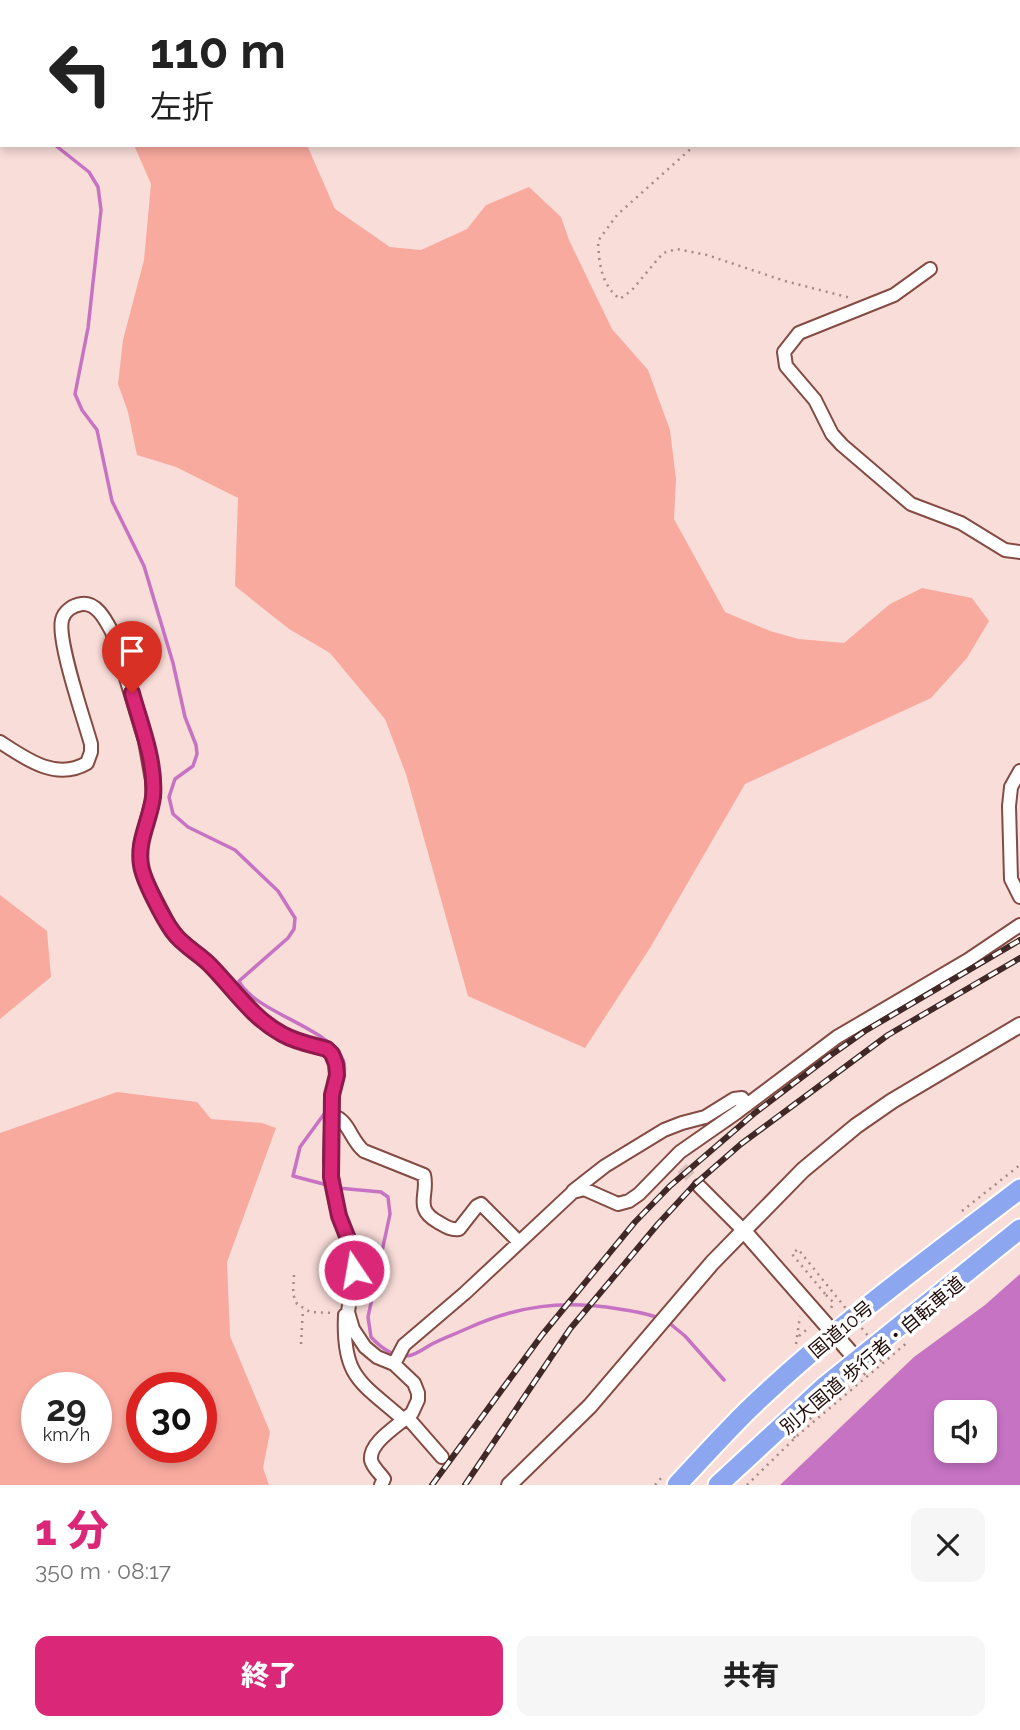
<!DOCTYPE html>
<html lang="ja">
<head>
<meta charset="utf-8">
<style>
  body { margin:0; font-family:Raleway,"Noto Sans JP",sans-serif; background:#f6f6f6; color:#222; height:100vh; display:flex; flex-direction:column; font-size:26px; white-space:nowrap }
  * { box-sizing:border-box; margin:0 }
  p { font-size:23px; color:#767676 }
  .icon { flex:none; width:38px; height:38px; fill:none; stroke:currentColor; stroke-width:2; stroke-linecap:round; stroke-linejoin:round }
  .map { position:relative; height:1485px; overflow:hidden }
  .sheet { display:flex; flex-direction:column; background:#fff; flex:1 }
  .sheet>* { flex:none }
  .guide { position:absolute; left:0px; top:0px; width:1020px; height:147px; box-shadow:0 4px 10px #0003; background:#fff; color:#222; overflow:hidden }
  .controls { position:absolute; left:934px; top:1400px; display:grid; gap:14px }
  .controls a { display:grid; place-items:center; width:63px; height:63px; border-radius:14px; background:#fff; box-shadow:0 4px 10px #0003; font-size:35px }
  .speed { position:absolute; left:21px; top:1372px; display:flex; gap:14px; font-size:35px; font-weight:700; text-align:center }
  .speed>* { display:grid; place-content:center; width:91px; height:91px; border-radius:50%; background:#fff; box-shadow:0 4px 10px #0003; line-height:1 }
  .speed small { font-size:18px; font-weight:400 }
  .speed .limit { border:10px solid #d22; background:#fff; color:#111 }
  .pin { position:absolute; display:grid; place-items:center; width:60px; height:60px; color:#fff; margin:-72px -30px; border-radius:50% 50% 50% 0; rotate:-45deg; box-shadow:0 0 7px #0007 }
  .pin .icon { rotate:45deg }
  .me { position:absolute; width:77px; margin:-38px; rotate:348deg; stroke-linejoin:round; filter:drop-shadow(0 0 5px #0008) }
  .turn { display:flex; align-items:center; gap:24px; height:147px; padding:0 35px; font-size:32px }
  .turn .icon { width:91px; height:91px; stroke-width:2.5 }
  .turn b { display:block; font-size:49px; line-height:60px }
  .round { display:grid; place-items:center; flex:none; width:74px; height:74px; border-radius:14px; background:#f6f6f6 }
  .headline { display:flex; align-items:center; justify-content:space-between; height:119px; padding:0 35px }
  h1 { font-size:42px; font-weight:800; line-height:52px; color:#db2777 }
  .cta { display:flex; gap:14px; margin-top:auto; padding:14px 35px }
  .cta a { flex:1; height:80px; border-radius:14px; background:#db2777; color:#fff; font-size:28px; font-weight:800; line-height:80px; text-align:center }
  .cta a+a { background:#f6f6f6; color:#222 }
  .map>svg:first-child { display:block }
</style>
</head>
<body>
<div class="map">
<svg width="1020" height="1485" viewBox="0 0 1020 1485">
  <rect width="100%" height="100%" fill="#f9ddd9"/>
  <path fill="#f9aa9f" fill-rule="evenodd" d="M 105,0 L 392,0 L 106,2 Z
    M 134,145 L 307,145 L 335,209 L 390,247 L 421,250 L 467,229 L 486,205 L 529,187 L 561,217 L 569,240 L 612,329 L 648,370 L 670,430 L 676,479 L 674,519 L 725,612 L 770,631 L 799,639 L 844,643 L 890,604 L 922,588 L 972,598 L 989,621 L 967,658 L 931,698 L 745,784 L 650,948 L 585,1048 L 468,996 L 406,774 L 385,719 L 330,653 L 289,629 L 235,586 L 238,498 L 176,467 L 137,455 L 128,412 L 118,384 L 123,340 L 144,260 L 151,184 Z
    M 0,895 L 47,931 L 51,977 L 0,1019 Z
    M 117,1092 L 197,1102 L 211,1119 L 262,1123 L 276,1128 L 227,1262 L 230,1336 L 270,1432 L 263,1468 L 269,1485 L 0,1485 L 0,1133 ZM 37,1388 L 96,1388 L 96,1447 L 37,1447 ZM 142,1388 L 201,1388 L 201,1447 L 142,1447 Z"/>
  <path fill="#c773c4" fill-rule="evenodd" d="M 1020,1274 L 1020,1485 L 780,1485 L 914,1357 L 985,1305 ZM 947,1412 L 985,1412 L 985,1451 L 947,1451 Z"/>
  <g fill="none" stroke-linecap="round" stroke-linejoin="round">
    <path stroke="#c773c4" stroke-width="3.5" d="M 0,102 L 2,103
      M 55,145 L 89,172 L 98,187 L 101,210 L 88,328 L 75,394 L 82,410 L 97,430 L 112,501 L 144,566 L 173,663 L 185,717 L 196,745 L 197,754 L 193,766 L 175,779 L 169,797 L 173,814 L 188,827 L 235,850 L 278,891 L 295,918 L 294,929 L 288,938 L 239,981 C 242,988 247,992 253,997 C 275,1016 335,1035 343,1060 C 347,1070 343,1082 339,1092
      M 327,1110 L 300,1147 L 293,1176 L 331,1186
      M 338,1188 L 381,1192 L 388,1197 L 390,1214 L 368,1317 L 371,1337 C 380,1347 393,1357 408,1356 C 416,1355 425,1348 432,1344 C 443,1338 455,1334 466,1329 C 518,1305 563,1300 619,1309 C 633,1311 648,1313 661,1319
      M 668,1322 L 685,1336 L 724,1380"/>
    <path stroke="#d9beba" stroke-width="12" stroke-dasharray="12 6" stroke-linecap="butt" d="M 682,1168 L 699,1186"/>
    <g stroke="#844b43" stroke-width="16">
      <path id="minor" d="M 930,269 L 894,295 L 799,333 L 784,352 L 786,366 L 815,400 L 832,434 L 842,445 L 911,504 L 961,523 L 1005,550 L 1020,552
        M 0,742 C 26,759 56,781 87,763 L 91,752 L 91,744 C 84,719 57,641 62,620 C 64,611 73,605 82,604 C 97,602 106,621 112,632 L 145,741 L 152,780 L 153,797 L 140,846 L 141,865 L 144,877 L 170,927 L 180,939 L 207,962 L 261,1019 L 282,1034 L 310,1045 L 327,1049 L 333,1054 L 336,1064 L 337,1075 L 332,1095 L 330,1162 L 336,1205 L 355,1262 L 348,1312 L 353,1329 L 365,1347 L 377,1357 L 394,1364 L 414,1383 L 418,1393 L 418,1400 L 412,1413 L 407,1417 L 442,1457
        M 1020,771 L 1011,787 L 1009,806 L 1011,879 L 1020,897
        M 332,1115 C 350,1121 350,1140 364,1151 L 424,1175 C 429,1195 413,1208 438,1222 C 445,1226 450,1230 459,1229 L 477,1206 L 481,1204 L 519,1242
        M 699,1186 L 743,1230
        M 573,1191 L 605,1166 L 664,1130 L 682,1123 L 705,1117 L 734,1099 L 742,1098 L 747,1105
        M 345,1315 C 342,1378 361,1382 404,1420
        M 394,1364 L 404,1345 L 465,1293 L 573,1192 L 584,1189 L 618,1204 L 629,1201 L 639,1194 L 680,1152 L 736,1113 L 837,1037 L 968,960 L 1020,925
        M 381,1485 L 384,1479 C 380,1473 373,1468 371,1460 C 369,1443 396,1427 407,1417"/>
    </g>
    <g stroke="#844b43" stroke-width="18">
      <path id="tertiary" d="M 743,1230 L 857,1360
        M 509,1485 L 590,1406 L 712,1263 L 803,1170 L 856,1126 L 892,1101 L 1020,1025"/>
    </g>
    <g stroke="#fff" stroke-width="23">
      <path id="trunk" d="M 677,1485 C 700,1460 723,1435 747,1411 C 831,1330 927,1260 1020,1189
        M 718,1485 L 824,1387 L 1020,1229"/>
    </g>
    <path stroke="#a48a87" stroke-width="2.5" stroke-dasharray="2 5" stroke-linecap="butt" d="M 768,2 L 768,0
      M 695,145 L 617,215 L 598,241 C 599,263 601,285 620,299 L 632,290 L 663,253 L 677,249 L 707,255 L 785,281 L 851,298
      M 962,1211 L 1020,1165
      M 294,1275 L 293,1294 L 297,1304 L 310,1312 L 334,1313
      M 826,1295 L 833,1302 L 831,1309
      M 799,1336 L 810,1327
      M 301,1344 L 303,1309
      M 796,1344 L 800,1316
      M 655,1485 L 663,1476
      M 747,1485 L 798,1435 L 909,1341"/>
    <use href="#minor" stroke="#fff" stroke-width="12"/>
    <use href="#tertiary" stroke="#fff" stroke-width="14"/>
    <use href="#trunk" stroke="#8ca6f0" stroke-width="19"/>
    <g stroke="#3f2825" stroke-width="6">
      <path id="rail" d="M 432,1485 L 542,1335 L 635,1222 L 670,1186 L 756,1112 L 831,1055 L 865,1031 L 1020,940
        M 465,1485 L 570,1329 L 658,1224 L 694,1185 L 741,1144 L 888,1035 L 1020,958"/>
    </g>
    <use href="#rail" stroke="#fff" stroke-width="3.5" stroke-dasharray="10" stroke-linecap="butt"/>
    <path stroke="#a48a87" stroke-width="2.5" stroke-dasharray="2 5" stroke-linecap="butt" d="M 795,1438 L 792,1434 L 885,1357 L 798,1249 L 792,1254 L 826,1295"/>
  </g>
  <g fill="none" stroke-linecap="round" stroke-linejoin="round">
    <g stroke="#8e194d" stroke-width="18">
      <path id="route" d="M 132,693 C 141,726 156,762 153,797 C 150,821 137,840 141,865 C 143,880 164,920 173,932 C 182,945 198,953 209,964 C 233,988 251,1017 282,1034 C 296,1042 312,1045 327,1049 L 332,1054 L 336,1064 L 337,1075 L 332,1095 L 331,1177 L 339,1216 L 354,1254 L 354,1270"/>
    </g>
    <use href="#route" stroke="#db2777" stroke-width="12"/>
  </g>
  <g text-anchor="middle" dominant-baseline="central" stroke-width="7" stroke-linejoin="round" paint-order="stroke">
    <g font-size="19" fill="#210b08" stroke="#fff">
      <text transform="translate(841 1329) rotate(-40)">国道10号</text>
      <text transform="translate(872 1355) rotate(-40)">別大国道 歩行者・自転車道</text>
    </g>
  </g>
</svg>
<div class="controls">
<a><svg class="icon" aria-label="sound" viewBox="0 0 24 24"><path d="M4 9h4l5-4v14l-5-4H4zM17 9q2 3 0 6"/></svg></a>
</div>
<div class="speed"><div>29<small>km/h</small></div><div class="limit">30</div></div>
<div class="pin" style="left:132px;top:693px;background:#d93025"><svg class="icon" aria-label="arrive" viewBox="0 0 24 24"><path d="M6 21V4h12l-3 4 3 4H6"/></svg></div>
<svg class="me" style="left:354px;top:1270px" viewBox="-20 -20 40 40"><circle r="17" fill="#db2777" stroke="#fff" stroke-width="3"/><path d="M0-11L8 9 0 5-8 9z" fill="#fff"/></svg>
<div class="guide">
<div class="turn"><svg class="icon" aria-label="left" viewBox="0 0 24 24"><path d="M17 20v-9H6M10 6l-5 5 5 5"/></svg><div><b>110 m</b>左折</div></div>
</div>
</div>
<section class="sheet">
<div class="headline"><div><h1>1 分</h1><p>350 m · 08:17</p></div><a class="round"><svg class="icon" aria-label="close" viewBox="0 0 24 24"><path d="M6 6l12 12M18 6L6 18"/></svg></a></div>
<div class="cta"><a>終了</a><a>共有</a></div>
</section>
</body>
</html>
